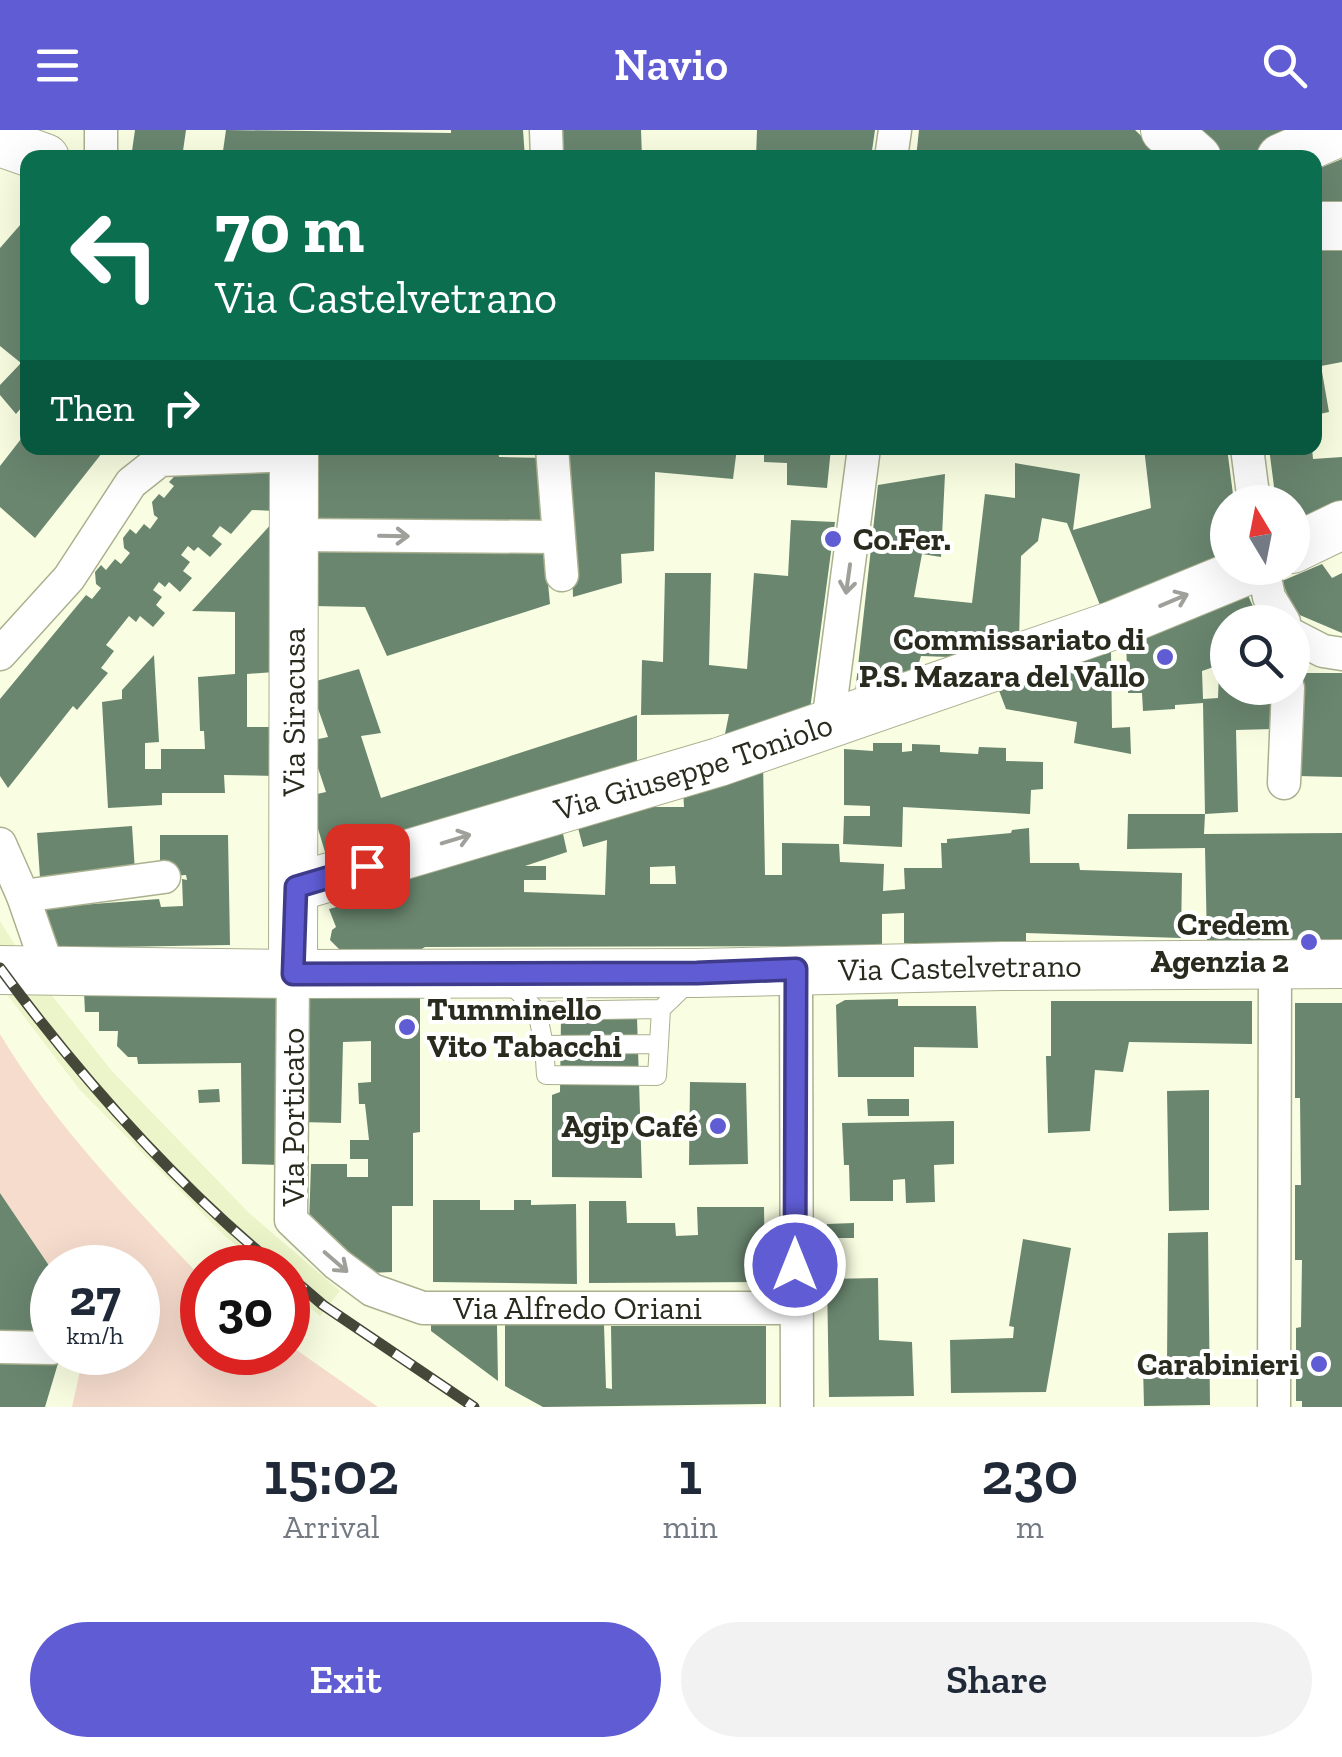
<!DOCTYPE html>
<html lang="en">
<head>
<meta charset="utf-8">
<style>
  body { margin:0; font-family:"Zilla Slab",serif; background:#f2f2f3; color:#1f2937; height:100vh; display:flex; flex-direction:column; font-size:38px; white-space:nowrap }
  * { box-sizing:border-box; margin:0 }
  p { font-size:32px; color:#747a83 }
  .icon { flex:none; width:55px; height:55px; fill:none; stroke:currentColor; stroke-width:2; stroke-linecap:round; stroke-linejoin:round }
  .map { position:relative; height:1277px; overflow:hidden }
  .drawer { display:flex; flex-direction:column; background:#fff; flex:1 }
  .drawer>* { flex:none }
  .banner { position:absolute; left:20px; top:20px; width:1302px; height:305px; border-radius:20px; box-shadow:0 10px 40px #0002; background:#0b6e4f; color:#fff; overflow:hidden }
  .needle { width:65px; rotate:350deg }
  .tools { position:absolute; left:1210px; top:355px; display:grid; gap:20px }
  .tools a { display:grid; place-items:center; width:100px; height:100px; border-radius:50%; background:#fff; box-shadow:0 10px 40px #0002; font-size:50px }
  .speed { position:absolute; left:30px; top:1115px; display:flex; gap:20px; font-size:50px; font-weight:700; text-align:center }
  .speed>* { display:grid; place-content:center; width:130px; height:130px; border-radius:50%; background:#fff; box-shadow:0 10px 40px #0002; line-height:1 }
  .speed small { font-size:25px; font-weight:400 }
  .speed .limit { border:15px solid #d22; background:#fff; color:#111 }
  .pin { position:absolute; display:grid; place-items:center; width:85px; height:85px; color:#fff; margin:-42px; border-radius:20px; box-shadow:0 5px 15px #0006 }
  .me { position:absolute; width:110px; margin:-55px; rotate:0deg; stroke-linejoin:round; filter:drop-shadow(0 0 8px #0008) }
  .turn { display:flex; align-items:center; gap:35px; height:210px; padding:0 30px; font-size:45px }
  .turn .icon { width:130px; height:130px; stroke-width:2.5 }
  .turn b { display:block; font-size:70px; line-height:85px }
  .then { display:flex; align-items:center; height:95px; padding:0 30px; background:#0003; gap:20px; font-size:38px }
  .eta { display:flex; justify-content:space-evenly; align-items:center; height:170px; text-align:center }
  .eta b { font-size:60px; font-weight:600; line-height:70px }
  .primary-button { display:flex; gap:20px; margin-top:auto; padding:20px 30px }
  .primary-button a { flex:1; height:115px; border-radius:60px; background:#605cd4; color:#fff; font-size:40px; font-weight:600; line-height:115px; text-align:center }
  .primary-button a+a { background:#f2f2f3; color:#1f2937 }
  header { display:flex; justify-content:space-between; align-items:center; height:130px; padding:0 30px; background:#605cd4; color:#fff; font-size:45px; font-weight:600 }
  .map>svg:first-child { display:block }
</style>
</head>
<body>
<header><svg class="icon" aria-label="menu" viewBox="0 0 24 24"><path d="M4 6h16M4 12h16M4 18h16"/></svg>Navio<svg class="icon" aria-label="search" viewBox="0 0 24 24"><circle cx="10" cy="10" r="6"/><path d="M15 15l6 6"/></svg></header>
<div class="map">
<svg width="1342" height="1277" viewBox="0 0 1342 1277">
  <rect width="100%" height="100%" fill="#f9fee2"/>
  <path fill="#ecf4c9" d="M 0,791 L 27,834 L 111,940 L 249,1083 L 340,1161 L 320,1186 L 288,1158 L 288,1138 L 262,1137 L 226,1107 L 80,960 L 0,855 Z"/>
  <path fill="#f6dccd" d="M 0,904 C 55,996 129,1071 202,1148 L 202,1222 L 288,1222 L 288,1214 L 378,1277 L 72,1277 L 84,1223 L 138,1222 L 138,1138 L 52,1140 L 0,1063 Z"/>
  <path fill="#6a866f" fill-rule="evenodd" d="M 135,0 L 186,0 L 182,28 L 131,28 Z
    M 226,0 L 451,3 L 451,0 L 523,0 L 525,28 L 222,28 Z
    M 557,0 L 641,0 L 642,28 L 558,28 Z
    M 757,0 L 875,0 L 871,28 L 756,28 Z
    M 919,0 L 1135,0 L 1164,28 L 916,28 Z
    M 1189,0 L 1304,0 L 1241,28 L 1219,28 Z
    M 1342,29 L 1342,78 L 1315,78 L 1315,40 Z
    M 28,86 L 28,270 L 16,284 L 0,265 L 0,255 L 21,233 L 0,216 L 0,118 Z
    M 1342,118 L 1342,232 L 1321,236 L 1329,282 L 1315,285 L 1315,119 Z
    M 28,300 L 28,318 L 106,318 L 35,408 L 0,377 L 0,336 Z
    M 313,318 L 498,318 L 499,327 L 545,328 L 549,393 L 316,395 Z
    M 569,318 L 737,318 L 733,349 L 655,342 L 654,421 L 621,424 L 622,453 L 573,467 Z
    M 764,318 L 831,318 L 827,358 L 787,355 L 787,333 L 764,332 Z
    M 1144,318 L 1227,318 L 1234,372 L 1228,372 L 1228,427 L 1104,485 L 1067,393 L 1042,388 L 1038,411 L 1021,426 L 1019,513 L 981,515 L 978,528 L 921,526 L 913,552 L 855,563 L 878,355 L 945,344 L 941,427 L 922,424 L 914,467 L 972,473 L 985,364 L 1015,368 L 1015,333 L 1080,344 L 1073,400 L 1151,378 Z
    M 1269,318 L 1312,318 L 1313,329 L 1342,327 L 1342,377 L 1292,399 L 1292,372 L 1276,372 Z
    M 185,335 L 275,338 L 275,381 L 252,380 L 231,404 L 220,396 L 212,406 L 222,414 L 210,427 L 198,417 L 194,421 L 188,416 L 181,425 L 190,432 L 183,441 L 192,448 L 180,462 L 169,452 L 165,457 L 159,452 L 153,460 L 162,467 L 156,475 L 165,483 L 153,497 L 140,486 L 136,492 L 129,486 L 106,515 L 114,521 L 101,538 L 108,543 L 77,580 L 73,576 L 8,658 L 0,646 L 0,569 L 86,465 L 92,469 L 101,458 L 96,454 L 95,442 L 101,435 L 106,440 L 115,429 L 121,434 L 130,423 L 124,418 L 123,408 L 130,399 L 136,404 L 144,394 L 150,399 L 158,388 L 154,385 L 152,372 L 159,364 L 164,368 L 174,356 L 169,352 Z
    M 791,390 L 835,392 L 809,587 L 723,614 L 729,584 L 641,585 L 642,530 L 663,532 L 665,443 L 711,443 L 709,535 L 747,539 L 754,443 L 788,446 Z
    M 273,392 L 275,542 L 247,544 L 247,597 L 276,597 L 276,646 L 224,645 L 225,663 L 162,663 L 162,675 L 108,678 L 102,572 L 122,569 L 122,560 L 154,525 L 159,612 L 145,613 L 145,639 L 161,639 L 161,619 L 205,619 L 204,601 L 200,601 L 198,547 L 235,544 L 235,482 L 192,481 Z
    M 313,418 L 545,422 L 550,474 L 387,526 L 365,477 L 312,476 Z
    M 1322,434 L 1332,448 L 1342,443 L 1342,503 L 1295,483 L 1282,451 Z
    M 1246,461 L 1260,492 L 1228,492 L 1228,532 L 1202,541 L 1203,569 L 1218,568 L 1219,543 L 1228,543 L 1228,558 L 1271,558 L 1272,599 L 1236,600 L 1238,682 L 1205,684 L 1203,573 L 1175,575 L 1175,579 L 1143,581 L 1142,563 L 1128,563 L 1126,512 Z
    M 1111,521 L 1112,598 L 1130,597 L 1131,624 L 1074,613 L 1077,592 L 1006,579 L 998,558 Z
    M 359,539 L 381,603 L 361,606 L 381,668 L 637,585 L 637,636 L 329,735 L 308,666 L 326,662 L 309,611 L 328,607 L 309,553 Z
    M 1296,543 L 1342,543 L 1342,647 L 1297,646 Z
    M 873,613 L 902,613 L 902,622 L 912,621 L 912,614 L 940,615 L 940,622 L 978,624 L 979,617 L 1006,618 L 1006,631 L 1043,632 L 1043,659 L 1031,660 L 1030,684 L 903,677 L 902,717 L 843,714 L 844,686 L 870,686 L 870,676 L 844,675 L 844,619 L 873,621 Z
    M 763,631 L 765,745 L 782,745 L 782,713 L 839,714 L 840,732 L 884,734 L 883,761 L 905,759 L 904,738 L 942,738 L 941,713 L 947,713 L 947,709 L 1011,703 L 1012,700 L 1029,698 L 1030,733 L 1079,733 L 1080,740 L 1182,743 L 1181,808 L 1026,803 L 1026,815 L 904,813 L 904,783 L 882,784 L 882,816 L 425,817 L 420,820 L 340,820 L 330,810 L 332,800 L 336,797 L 329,779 L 340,776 L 340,771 L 562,699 L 567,722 L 525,736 L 546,736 L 546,750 L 524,750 L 524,762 L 605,765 L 607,710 L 583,717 L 577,694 L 629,677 L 684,677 L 683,659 ZM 675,736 L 676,754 L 650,754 L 650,737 Z
    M 1128,684 L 1205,684 L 1204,704 L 1342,703 L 1342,812 L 1207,811 L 1205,718 L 1127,719 Z
    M 132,696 L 135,741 L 40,748 L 37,703 Z
    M 160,705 L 228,705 L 230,815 L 54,818 L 41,778 L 159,769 L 161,777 L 183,776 L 182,749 L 187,750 L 186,745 L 170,746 L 160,733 Z
    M 299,859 L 420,861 L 420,1002 L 413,1003 L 413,1076 L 392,1076 L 392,1142 L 369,1143 L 309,1094 L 311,1034 L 347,1034 L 347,1047 L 368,1047 L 368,1029 L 350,1029 L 350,1010 L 369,1010 L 365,974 L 359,974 L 358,953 L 371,952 L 371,911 L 343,912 L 341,993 L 301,992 Z
    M 280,861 L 280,1035 L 242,1034 L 241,933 L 138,934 L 137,927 L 128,927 L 117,916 L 118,901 L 99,901 L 99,882 L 85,882 L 84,862 Z
    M 898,869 L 898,876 L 976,876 L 978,918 L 914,917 L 914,947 L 838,947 L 836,875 L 845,870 Z
    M 1051,871 L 1252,871 L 1252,914 L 1129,912 L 1123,942 L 1095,940 L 1090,1001 L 1048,1003 L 1046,926 L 1051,926 Z
    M 1295,873 L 1342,873 L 1342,1277 L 1302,1277 L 1302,1271 L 1296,1271 L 1296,1198 L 1301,1197 L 1302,1130 L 1295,1130 L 1295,1055 L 1301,1055 L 1300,968 L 1295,968 Z
    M 561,887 L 637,887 L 642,1048 L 552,1047 L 552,965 L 560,962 Z
    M 690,952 L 746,953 L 748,1034 L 689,1035 Z
    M 219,959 L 220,972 L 199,973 L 198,960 Z
    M 1209,960 L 1209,1080 L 1169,1081 L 1167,961 Z
    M 867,969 L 909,969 L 909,986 L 868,986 Z
    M 954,991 L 954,1034 L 934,1035 L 935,1072 L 906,1073 L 905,1049 L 893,1050 L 893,1071 L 850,1071 L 849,1035 L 844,1035 L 842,993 Z
    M 0,1063 L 52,1140 L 52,1205 L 0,1203 Z
    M 433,1070 L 480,1070 L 480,1080 L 514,1080 L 514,1070 L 531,1070 L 531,1075 L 576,1074 L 577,1154 L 433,1152 Z
    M 589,1071 L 626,1071 L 627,1093 L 675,1093 L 676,1106 L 698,1105 L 697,1077 L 764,1077 L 765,1152 L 589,1153 Z
    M 854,1093 L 854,1108 L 827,1108 L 827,1094 Z
    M 1208,1102 L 1210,1275 L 1144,1276 L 1143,1235 L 1167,1235 L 1168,1103 Z
    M 1023,1109 L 1071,1118 L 1046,1262 L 951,1263 L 950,1210 L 1013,1208 L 1014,1197 L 1009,1196 Z
    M 878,1148 L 879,1210 L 912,1212 L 914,1266 L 829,1267 L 827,1149 Z
    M 431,1195 L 497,1195 L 498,1251 L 431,1201 Z
    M 505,1195 L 604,1195 L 606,1258 L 612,1259 L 611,1196 L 766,1196 L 766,1274 L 543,1277 L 505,1256 Z
    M 0,1229 L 59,1230 L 45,1277 L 0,1277 Z"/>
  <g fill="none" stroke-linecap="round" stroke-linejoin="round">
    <g stroke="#aab18f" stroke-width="20">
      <path id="lane" d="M 508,851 L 537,881 L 661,879 L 689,852
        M 537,881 L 544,915 L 659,914 L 661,879
        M 544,915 L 546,945 L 657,946 L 659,914"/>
    </g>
    <g stroke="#aab18f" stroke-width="35">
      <g id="street">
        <path d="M 101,0 L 101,28"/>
        <path d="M 546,0 L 547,28"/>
        <path d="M 891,28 L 895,0"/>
        <path d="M 552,318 L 562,445"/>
        <path d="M 1247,318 L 1254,372"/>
        <path d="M 296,405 L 558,407"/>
        <path d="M 1263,438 L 1269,467 L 1284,492"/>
        <path d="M 1292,505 L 1323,521 L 1342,524"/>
        <path d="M 0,524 L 69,448 L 131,353 L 160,330 L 294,325"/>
        <path d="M 828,593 L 864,318"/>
        <path d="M 1284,653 L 1288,558"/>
        <path d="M 0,714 L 23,766 L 49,841"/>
        <path d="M 23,766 L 164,747"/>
        <path d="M 796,839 L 797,1277"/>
        <path id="s1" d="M 293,844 L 291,1090 L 337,1134 L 372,1160 L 423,1178 L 795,1178"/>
        <path d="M 0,1217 L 52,1218"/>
        <path d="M 1274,1277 L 1275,832"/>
      </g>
    </g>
    <g stroke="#aab18f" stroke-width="50">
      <g id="secondary">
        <path d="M 1165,0 L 1197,28"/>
        <path d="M 0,12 L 45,28"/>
        <path d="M 1281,28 L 1342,1"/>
        <path d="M 1315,96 L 1342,96"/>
        <path d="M 1292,419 L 1342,395"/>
        <path id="s2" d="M 296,757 L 719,632 L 1114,495 L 1253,438"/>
        <path id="s3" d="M 0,840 L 293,844 L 697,843 L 1003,836 L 1342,834"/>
        <path id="s4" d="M 293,844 L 294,318"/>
      </g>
    </g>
    <use href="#lane" stroke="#fff" stroke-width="18"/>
    <use href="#street" stroke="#fff" stroke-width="32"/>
    <use href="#secondary" stroke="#fff" stroke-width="48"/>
    <g stroke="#454839" stroke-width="11">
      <path id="rail" d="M 0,838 C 81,948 172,1051 278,1138
        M 288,1145 L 323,1175 L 474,1277"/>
    </g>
    <use href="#rail" stroke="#fff" stroke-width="8" stroke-dasharray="22" stroke-linecap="butt"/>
  </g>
  <defs><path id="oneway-shaft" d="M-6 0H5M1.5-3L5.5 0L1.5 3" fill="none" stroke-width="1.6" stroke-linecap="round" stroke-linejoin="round" transform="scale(2.5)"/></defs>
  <g stroke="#9fa09a">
    <use href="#oneway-shaft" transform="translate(394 406) rotate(1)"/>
    <use href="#oneway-shaft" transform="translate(848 449) rotate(98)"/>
    <use href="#oneway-shaft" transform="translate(1174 470) rotate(-23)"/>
    <use href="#oneway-shaft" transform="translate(456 709) rotate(-17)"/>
    <use href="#oneway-shaft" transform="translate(336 1132) rotate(41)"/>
  </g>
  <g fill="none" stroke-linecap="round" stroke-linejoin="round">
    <g stroke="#3e3c8a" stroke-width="25">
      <path id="route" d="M 367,736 L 296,757 L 293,844 L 697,843 L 796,839 L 795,1135"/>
    </g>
    <use href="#route" stroke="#605cd4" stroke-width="18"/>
  </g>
  <g fill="#605cd4" stroke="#fff" stroke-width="4">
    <circle cx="833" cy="409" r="10"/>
    <circle cx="1165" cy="527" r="10"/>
    <circle cx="1309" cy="812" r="10"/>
    <circle cx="407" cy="897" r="10"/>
    <circle cx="718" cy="996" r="10"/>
    <circle cx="1319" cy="1234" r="10"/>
  </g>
  <g text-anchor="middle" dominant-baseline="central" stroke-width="8" stroke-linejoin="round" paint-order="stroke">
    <g font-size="32" font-weight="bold" fill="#292b1e" stroke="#fff" text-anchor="end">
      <text x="853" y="409" text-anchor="start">Co.Fer.</text>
      <text x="1145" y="509">Commissariato di<tspan x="1145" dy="37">P.S. Mazara del Vallo</tspan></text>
      <text x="1289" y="794">Credem<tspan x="1289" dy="37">Agenzia 2</tspan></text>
      <text x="427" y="879" text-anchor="start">Tumminello<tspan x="427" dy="37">Vito Tabacchi</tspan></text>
      <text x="698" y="996">Agip Café</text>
      <text x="1299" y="1234">Carabinieri</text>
    </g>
    <g font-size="32" fill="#292b1e" stroke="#fff">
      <text stroke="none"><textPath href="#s4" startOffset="262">Via Siracusa</textPath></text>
      <text stroke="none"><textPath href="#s2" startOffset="415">Via Giuseppe Toniolo</textPath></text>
      <text stroke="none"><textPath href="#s3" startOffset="960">Via Castelvetrano</textPath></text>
      <text transform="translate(293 987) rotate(-90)">Via Porticato</text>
      <text stroke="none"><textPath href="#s1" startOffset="562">Via Alfredo Oriani</textPath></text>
    </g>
  </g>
</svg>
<div class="tools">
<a><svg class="needle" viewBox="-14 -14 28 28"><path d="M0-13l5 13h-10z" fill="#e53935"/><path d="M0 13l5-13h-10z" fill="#747a83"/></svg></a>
<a><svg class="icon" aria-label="search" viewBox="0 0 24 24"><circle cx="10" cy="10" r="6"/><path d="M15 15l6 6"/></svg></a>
</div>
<div class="speed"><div>27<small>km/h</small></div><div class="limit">30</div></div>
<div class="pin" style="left:367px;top:736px;background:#d93025"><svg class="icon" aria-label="arrive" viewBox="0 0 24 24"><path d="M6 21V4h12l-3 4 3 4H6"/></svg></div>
<svg class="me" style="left:795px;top:1135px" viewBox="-20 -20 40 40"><circle r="17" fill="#605cd4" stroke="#fff" stroke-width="3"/><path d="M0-11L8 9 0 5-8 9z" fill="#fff"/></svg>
<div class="banner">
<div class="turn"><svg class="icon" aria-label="left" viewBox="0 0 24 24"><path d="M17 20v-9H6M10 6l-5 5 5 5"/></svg><div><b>70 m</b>Via Castelvetrano</div></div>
<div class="then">Then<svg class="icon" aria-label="right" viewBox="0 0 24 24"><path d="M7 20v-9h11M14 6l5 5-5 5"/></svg></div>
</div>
</div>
<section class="drawer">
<div class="eta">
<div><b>15:02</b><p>Arrival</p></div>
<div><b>1</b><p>min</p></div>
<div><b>230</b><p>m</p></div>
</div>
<div class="primary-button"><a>Exit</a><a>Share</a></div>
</section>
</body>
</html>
